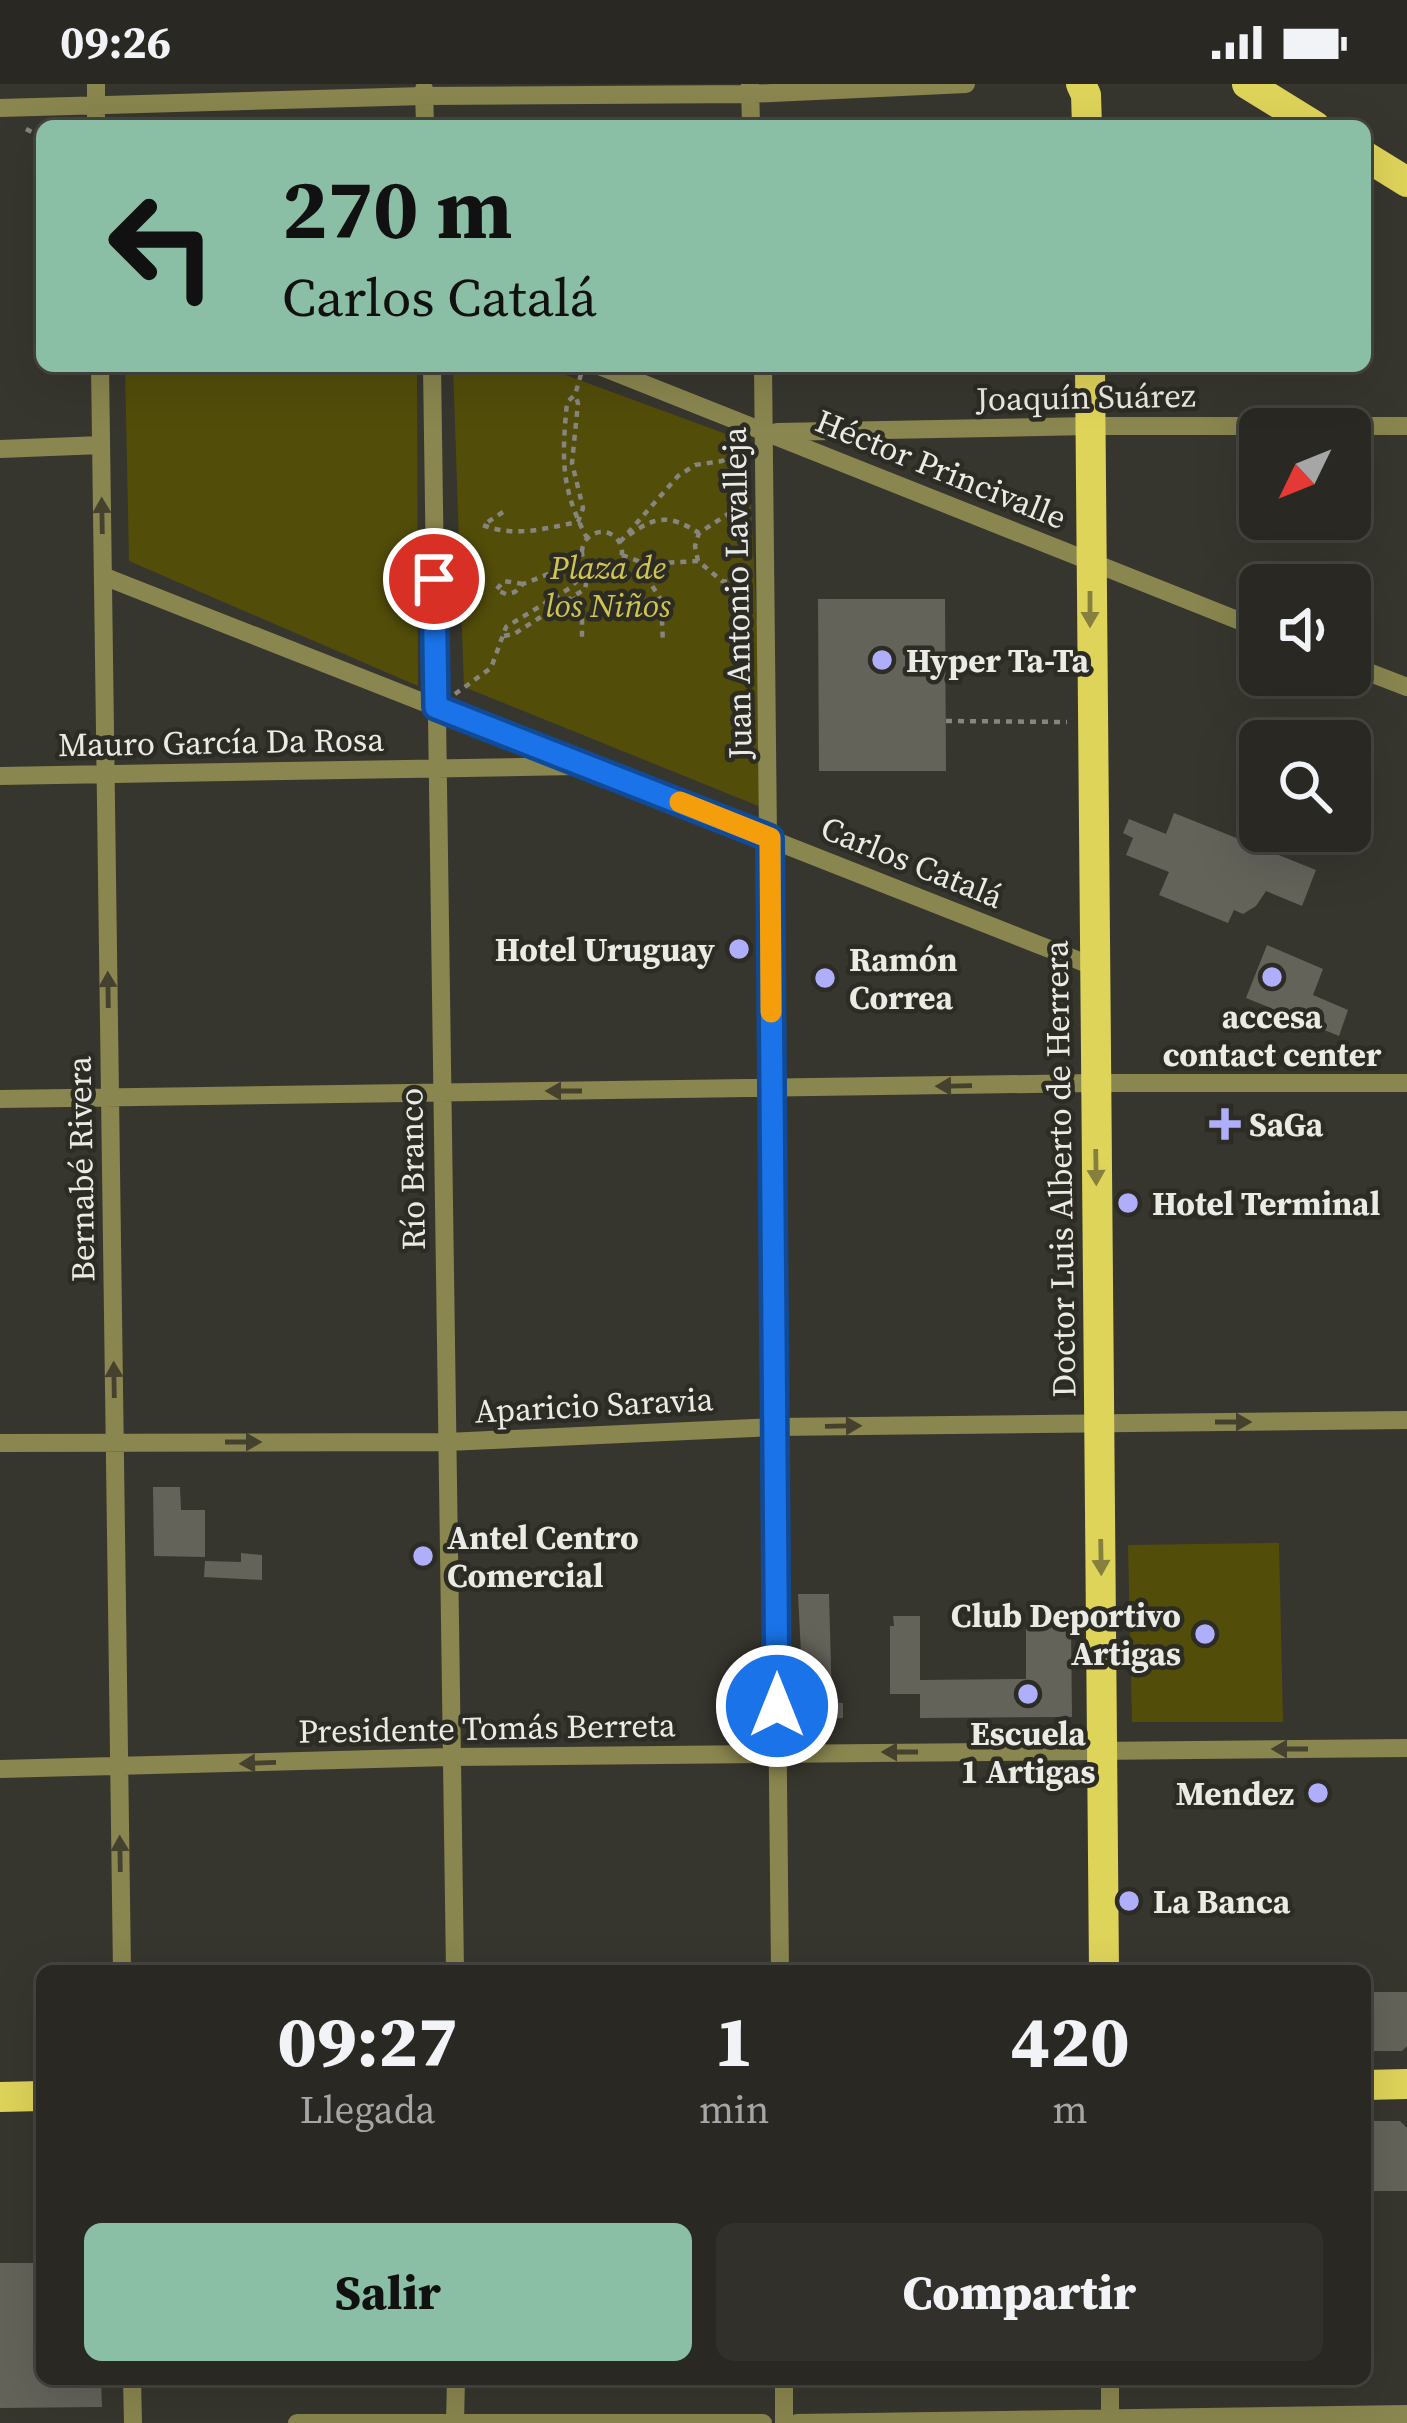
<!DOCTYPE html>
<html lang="es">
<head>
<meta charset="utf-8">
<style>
  body { margin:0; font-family:"Source Serif 4",serif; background:#31302a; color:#f1f3f6; height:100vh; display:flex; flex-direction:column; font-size:45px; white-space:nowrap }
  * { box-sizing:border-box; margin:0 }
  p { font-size:39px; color:#a5a6a5 }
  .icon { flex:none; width:66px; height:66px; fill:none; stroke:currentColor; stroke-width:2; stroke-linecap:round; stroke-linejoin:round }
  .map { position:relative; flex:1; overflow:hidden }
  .panel { position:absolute; left:36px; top:1881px; width:1335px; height:420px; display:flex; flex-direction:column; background:#292822; border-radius:18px; box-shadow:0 12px 48px #0002,0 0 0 3px #454440 }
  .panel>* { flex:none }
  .top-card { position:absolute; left:36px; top:36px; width:1335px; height:252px; border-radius:18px; box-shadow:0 12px 48px #0002,0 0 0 3px #454440; background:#8abfa5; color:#111; overflow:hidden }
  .needle { width:78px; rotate:227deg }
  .fabs { position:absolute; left:1239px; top:324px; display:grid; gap:24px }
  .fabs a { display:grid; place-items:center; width:132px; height:132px; border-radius:18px; background:#292822; box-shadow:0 12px 48px #0002,0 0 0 3px #454440; font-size:60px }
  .pin { position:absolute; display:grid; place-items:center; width:102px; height:102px; color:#fff; margin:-51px; border:6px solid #fff; border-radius:50%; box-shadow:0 3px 12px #0007 }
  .me { position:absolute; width:132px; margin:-66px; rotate:0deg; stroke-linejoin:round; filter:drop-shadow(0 0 9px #0008) }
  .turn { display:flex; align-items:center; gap:42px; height:252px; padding:0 48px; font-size:54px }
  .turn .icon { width:156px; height:156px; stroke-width:2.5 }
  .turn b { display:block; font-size:84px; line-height:102px }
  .eta { display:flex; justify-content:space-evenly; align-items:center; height:204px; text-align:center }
  .eta b { font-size:72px; font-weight:800; line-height:84px }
  .cta { display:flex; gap:24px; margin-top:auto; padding:24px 48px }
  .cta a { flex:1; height:138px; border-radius:18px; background:#8abfa5; color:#111; font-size:48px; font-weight:800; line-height:138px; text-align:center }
  .cta a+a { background:#31302a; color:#f1f3f6 }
  .status { display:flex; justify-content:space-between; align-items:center; height:84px; padding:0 60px; background:#292822; direction:ltr }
  .status svg { height:33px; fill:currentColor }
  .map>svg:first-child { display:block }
</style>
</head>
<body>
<div class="status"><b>09:26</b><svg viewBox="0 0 49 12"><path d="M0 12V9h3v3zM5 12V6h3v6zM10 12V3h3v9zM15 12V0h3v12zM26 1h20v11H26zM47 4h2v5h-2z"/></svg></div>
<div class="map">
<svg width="1407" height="2339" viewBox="0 0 1407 2339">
  <rect width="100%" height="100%" fill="#37362e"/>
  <path fill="#534d0a" d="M 125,282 L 417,282 L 418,602 L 129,477 Z
    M 453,282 L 541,282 L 748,358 L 766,725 L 464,603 Z
    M 1279,1459 L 1283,1638 L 1132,1638 L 1128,1461 Z"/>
  <path fill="#63635a" d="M 818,515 L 945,515 L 946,687 L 819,687 Z
    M 1174,729 L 1316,786 L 1302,822 L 1266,807 L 1256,822 L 1243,830 L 1234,826 L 1228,839 L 1159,811 L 1169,788 L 1126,771 L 1133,754 L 1123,749 L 1129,735 L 1166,750 Z
    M 1267,861 L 1323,885 L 1313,911 L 1348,926 L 1339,952 L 1246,914 Z
    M 153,1403 L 180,1403 L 181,1426 L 205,1426 L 205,1473 L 154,1472 Z
    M 241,1469 L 262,1471 L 262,1496 L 204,1493 L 205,1477 L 241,1478 Z
    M 798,1510 L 829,1510 L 832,1618 L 843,1619 L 843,1634 L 810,1635 L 804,1629 Z
    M 893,1532 L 920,1532 L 920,1596 L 1026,1595 L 1026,1542 L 1071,1542 L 1072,1633 L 920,1634 L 920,1610 L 890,1610 L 890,1542 L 894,1542 Z
    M 1365,1908 L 1407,1908 L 1407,1962 L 1402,1967 L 1365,1967 Z
    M 1365,2037 L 1400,2037 L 1407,2044 L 1407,2107 L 1365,2107 Z
    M 0,2179 L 42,2179 L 42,2295 L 101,2295 L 102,2323 L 0,2324 Z"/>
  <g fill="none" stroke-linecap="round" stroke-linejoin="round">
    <path stroke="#86857e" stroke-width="4.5" stroke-dasharray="6 6" stroke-linecap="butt" d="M 26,45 L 42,53
      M 581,290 L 575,311 L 567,318 C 562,374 560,403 587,454
      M 503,428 L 483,441 C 514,454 547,444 578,438 L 583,424 L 572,379 L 578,319 L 575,311
      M582 468a20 20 0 1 1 40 0a20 20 0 1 1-40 0Z
      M 629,451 C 657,431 670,431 699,449 L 731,428 L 745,427
      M 620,458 L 678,392 L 695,381 L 722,377 L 744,362
      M 622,471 L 646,480 L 698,477 L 722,497 L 745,502
      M 698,477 L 695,462 L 699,449
      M 646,480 L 646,492 L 661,516 L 663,559
      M 523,500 L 504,497 L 496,506 L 506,510 L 515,508 L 523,500 L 571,481 L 589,484
      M 573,513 L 582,529 L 582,556
      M 504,552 L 514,550 L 585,505 L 589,485
      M 455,610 L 491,584 L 506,543 L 570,504 L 589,484
      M 946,637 L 1067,638"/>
    <path stroke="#8a864f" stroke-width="18" d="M 96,0 L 96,42
      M 750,0 L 751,42
      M 424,5 L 425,42
      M 0,24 L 424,12 L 750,10 L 966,0
      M 100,282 L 122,1887
      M 432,282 L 455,1887
      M 599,282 L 1260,545
      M 763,282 L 780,1887
      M 777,348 L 1090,342 L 1407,342
      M 0,365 L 101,361
      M 103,492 L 1095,883
      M 1350,581 L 1407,603
      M 0,692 L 576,682
      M 0,1015 L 1094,999 L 1407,999
      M 0,1359 L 447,1358 L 775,1343 L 1407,1336
      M 0,1685 L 449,1673 L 1407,1664
      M 132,2295 L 133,2339
      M 784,2295 L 784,2339
      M 1110,2295 L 1110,2339
      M 297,2339 L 763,2339
      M 455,2339 L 456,2295
      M 797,2339 L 1407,2330"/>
    <path stroke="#dfd45a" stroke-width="30" d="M 1081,0 L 1086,11 L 1087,42
      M 1247,0 L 1315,42
      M 1365,72 L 1407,98
      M 1090,282 L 1104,1887
      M 1365,2001 L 1407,2000
      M 0,2013 L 42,2012"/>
  </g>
  <defs><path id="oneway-solid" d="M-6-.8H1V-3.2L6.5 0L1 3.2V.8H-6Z" transform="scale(3)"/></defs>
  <g fill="#44422f">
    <use href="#oneway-solid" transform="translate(102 432) rotate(-91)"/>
    <use href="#oneway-solid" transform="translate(108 906) rotate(-91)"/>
    <use href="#oneway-solid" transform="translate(954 1002) rotate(179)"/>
    <use href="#oneway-solid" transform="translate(564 1007) rotate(180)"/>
    <use href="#oneway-solid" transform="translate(114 1296) rotate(-91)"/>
    <use href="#oneway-solid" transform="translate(1233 1338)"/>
    <use href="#oneway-solid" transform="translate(843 1342) rotate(-1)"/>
    <use href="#oneway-solid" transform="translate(243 1358)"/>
    <use href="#oneway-solid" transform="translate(1290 1665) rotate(180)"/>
    <use href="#oneway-solid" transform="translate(900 1668) rotate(180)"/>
    <use href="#oneway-solid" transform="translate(258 1679) rotate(178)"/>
    <use href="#oneway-solid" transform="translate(120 1770) rotate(-91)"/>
  </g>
  <g fill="#86803f">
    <use href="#oneway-solid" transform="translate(1090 525) rotate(90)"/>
    <use href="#oneway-solid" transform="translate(1096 1083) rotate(89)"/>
    <use href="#oneway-solid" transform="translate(1101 1473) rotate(89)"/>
  </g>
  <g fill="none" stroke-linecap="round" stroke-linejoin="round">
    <g stroke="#114b97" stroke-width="30">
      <path id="route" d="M 434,495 L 436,623 L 770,754 L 777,1622"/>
    </g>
    <use href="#route" stroke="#1a73e8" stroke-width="21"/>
    <path stroke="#f59e0b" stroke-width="21" d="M 680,718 L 770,754 L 771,928"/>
  </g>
  <g fill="#afaefa" stroke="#2d2c24" stroke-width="4.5">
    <circle cx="882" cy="576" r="12"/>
    <circle cx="739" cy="865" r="12"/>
    <circle cx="1272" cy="893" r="12"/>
    <circle cx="825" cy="894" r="12"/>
    <path d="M1219 1022h12v12h12v12h-12v12h-12v-12h-12v-12h12z"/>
    <circle cx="1128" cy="1119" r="12"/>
    <circle cx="423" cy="1472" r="12"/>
    <circle cx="1205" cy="1550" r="12"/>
    <circle cx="1028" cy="1610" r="12"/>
    <circle cx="1318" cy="1709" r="12"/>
    <circle cx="1129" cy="1817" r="12"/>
  </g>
  <g text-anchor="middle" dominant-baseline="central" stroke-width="9" stroke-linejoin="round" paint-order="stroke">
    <g font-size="33" fill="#ebebe5" stroke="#2d2c24">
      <text transform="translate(1086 313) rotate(-1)">Joaquín Suárez</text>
      <text transform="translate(941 385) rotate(22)">Héctor Princivalle</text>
      <text transform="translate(737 509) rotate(-91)">Juan Antonio Lavalleja</text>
      <text transform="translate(221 658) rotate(-1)">Mauro García Da Rosa</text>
      <text transform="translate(912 778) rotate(22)">Carlos Catalá</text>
      <text transform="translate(81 1085) rotate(-91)">Bernabé Rivera</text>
      <text transform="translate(412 1085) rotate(-91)">Río Branco</text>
      <text transform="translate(1060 1085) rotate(-91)">Doctor Luis Alberto de Herrera</text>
      <text transform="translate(594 1321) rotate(-3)">Aparicio Saravia</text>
      <text transform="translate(487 1644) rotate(-1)">Presidente Tomás Berreta</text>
    </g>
    <g font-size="33" font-style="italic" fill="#d0c550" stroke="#2d2c24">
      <text x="608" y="483">Plaza de<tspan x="608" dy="38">los Niños</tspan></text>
    </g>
    <g font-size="33" font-weight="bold" fill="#ebebe5" stroke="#2d2c24" text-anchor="start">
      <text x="906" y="576">Hyper Ta-Ta</text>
      <text x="715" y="865" text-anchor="end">Hotel Uruguay</text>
      <text x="849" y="875">Ramón<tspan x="849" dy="38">Correa</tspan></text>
      <text x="1272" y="932" text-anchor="middle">accesa<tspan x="1272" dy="38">contact center</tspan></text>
      <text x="1249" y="1040">SaGa</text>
      <text x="1152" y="1119">Hotel Terminal</text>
      <text x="447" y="1453">Antel Centro<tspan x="447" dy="38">Comercial</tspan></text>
      <text x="1181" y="1531" text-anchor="end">Club Deportivo<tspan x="1181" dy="38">Artigas</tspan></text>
      <text x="1028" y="1649" text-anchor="middle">Escuela<tspan x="1028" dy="38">1 Artigas</tspan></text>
      <text x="1294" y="1709" text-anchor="end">Mendez</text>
      <text x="1153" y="1817">La Banca</text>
    </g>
  </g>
</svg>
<div class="fabs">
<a><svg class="needle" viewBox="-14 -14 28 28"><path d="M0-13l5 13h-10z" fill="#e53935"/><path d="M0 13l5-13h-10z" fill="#a5a6a5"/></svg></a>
<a><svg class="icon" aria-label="sound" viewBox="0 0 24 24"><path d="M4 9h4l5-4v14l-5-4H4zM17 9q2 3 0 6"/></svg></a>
<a><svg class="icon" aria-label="search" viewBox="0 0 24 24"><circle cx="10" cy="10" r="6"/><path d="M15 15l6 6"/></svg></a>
</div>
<div class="pin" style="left:434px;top:495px;background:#d93025"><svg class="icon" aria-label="arrive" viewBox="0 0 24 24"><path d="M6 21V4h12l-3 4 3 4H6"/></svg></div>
<svg class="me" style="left:777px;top:1622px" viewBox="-20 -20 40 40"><circle r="17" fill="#1a73e8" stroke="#fff" stroke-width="3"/><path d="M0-11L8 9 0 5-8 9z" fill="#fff"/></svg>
<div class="top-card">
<div class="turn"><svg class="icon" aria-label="left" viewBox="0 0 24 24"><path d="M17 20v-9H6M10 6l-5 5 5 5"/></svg><div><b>270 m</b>Carlos Catalá</div></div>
</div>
<section class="panel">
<div class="eta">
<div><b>09:27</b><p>Llegada</p></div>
<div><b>1</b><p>min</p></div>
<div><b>420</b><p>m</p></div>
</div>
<div class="cta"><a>Salir</a><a>Compartir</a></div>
</section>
</div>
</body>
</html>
